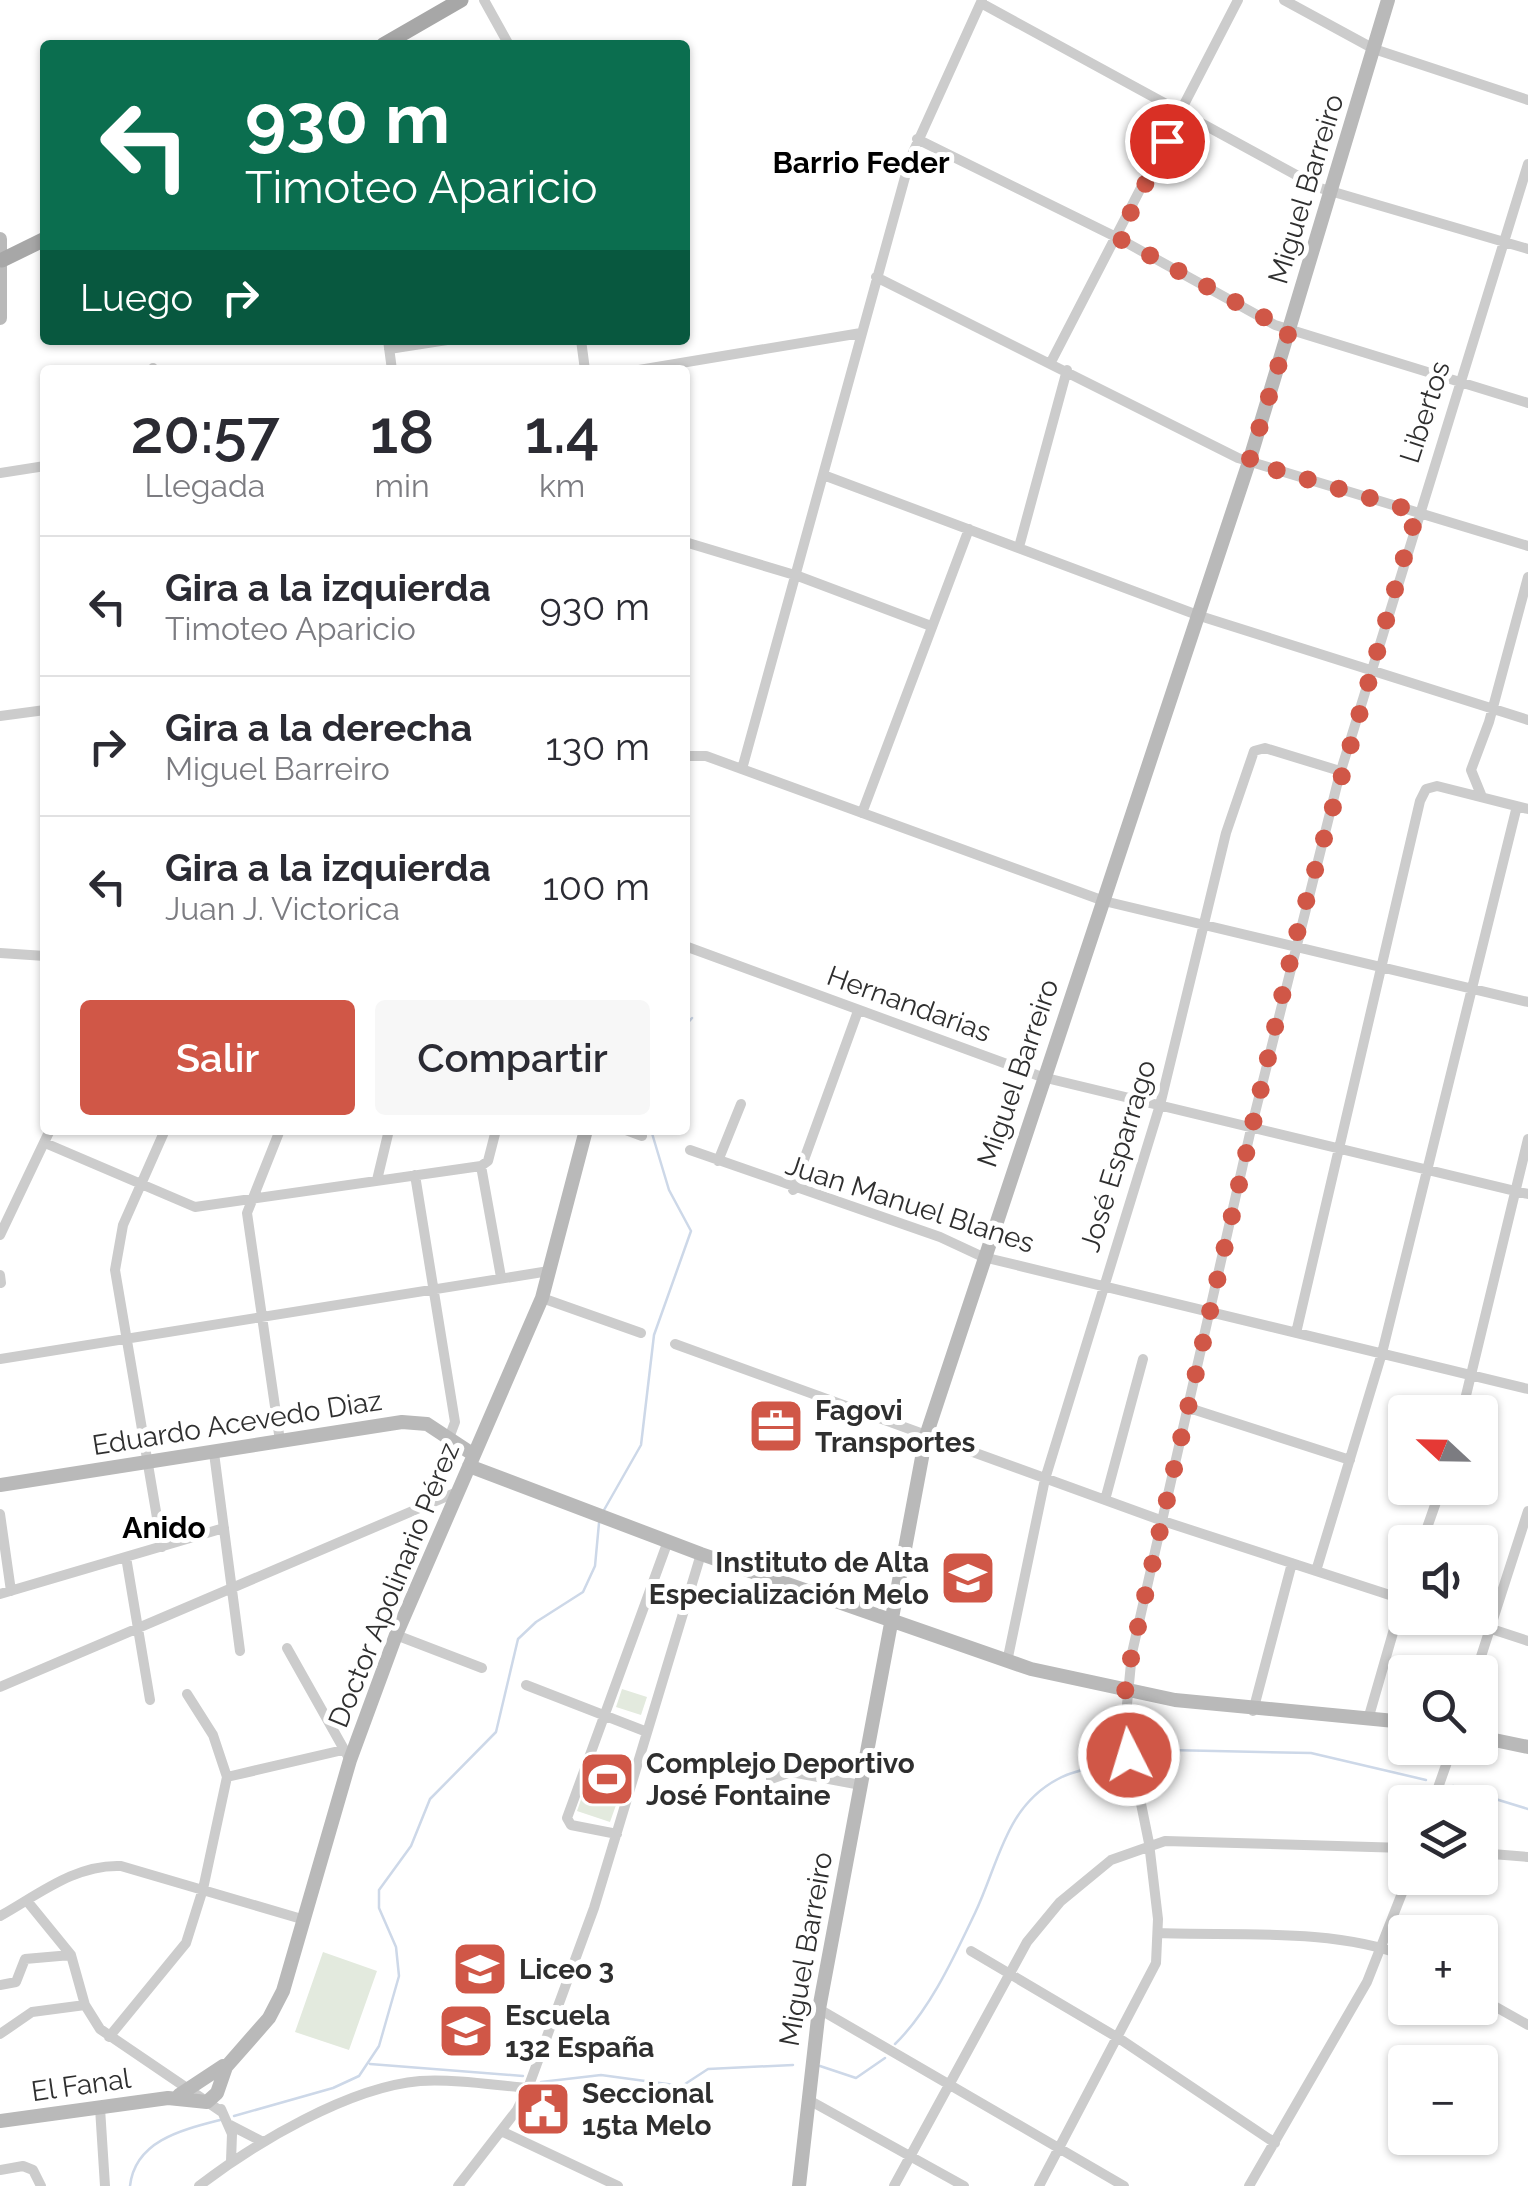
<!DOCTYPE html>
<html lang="es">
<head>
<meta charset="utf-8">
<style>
  body { margin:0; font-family:Raleway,sans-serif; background:#f7f7f7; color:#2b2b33; height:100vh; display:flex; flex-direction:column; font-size:38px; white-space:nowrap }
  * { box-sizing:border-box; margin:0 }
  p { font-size:32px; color:#7c7c81 }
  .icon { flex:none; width:55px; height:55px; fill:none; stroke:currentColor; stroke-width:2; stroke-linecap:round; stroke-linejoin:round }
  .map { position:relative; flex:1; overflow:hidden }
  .sheet { position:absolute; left:40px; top:365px; width:650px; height:770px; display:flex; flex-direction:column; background:#fff; border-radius:10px; box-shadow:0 2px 8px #0004 }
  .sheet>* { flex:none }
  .top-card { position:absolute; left:40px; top:40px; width:650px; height:305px; border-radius:10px; box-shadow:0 2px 8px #0004; background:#0b6e4f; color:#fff; overflow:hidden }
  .needle { width:65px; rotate:292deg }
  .fabs { position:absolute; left:1388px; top:1395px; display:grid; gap:20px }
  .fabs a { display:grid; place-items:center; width:110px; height:110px; border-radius:10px; background:#fff; box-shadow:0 2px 8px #0004; font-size:50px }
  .pin { position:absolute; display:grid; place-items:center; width:85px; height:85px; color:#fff; margin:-42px; border:5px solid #fff; border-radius:50%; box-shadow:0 2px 10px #0007 }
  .me { position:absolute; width:110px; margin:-55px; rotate:355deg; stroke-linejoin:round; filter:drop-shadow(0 0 8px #0008) }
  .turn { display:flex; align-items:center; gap:35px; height:210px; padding:0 40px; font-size:45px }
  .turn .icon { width:130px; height:130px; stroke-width:2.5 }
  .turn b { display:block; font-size:70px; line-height:85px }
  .then { display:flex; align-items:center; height:95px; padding:0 40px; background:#0003; gap:20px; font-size:38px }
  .eta { display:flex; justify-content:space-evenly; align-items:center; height:170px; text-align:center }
  .eta b { font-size:60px; font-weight:600; line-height:70px }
  .cta { display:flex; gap:20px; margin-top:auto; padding:20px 40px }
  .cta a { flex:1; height:115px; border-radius:10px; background:#d05747; color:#fff; font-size:40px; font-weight:600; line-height:115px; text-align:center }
  .cta a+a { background:#f7f7f7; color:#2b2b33 }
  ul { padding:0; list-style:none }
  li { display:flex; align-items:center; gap:30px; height:140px; padding:0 40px; border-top:2px solid #e1e1e2 }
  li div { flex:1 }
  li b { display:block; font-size:38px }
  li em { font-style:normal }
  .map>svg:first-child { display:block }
</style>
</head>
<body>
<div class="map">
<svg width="1528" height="2186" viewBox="0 0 1528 2186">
  <rect width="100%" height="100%" fill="#fff"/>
  <path fill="#e3eade" d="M 622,1689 L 647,1697 L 641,1715 L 616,1707 Z
    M 598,1752 L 631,1763 L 610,1822 L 577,1811 Z
    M 323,1952 L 377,1971 L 349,2050 L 295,2032 Z"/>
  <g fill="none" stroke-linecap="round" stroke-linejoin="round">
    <path stroke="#cdd8e8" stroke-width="2.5" d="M 685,1026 L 692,1018
      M 604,1510 L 641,1445 L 654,1335 L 691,1231 L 669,1190 L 651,1130
      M 1136,1756 L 1169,1750 L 1311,1753 L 1426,1780
      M 1453,1786 L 1528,1809
      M 895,2044 C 930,2010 954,1957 975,1913 C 999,1863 1005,1807 1058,1779 C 1078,1768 1104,1767 1125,1760
      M 370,2064 L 523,2076
      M 820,2066 L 856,2078 L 885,2058
      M 541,2082 L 601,2075 L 682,2086 L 708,2069 L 793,2065
      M 234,2116 L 333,2088 L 359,2076 L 379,2046 L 399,1976 L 396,1947 L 379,1908 L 379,1890 L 411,1846 L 430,1799 L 496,1732 L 518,1639 L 536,1622 L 583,1592 L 595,1566 L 599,1523
      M 130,2186 C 135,2141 181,2130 220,2120"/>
    <path stroke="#ccc" stroke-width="10" d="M 484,0 L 509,45
      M 1284,0 L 1374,49 L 1528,100
      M 981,3 L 1320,188 L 1528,249
      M 917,139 L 1118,238 L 1275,325 L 1528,403
      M 876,277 L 1238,458 L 1528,546
      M 388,340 L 392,370
      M 581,340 L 585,370
      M 389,349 L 447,340
      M 1051,362 L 1238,0
      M 153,368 L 153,370
      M 639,370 L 861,333
      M 0,473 L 45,466
      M 826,476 L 1200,616 L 1528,720
      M 685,542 L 798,576 L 931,626
      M 1019,547 L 1067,370
      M 0,716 L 45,710
      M 685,756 L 706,756 L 1104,901 L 1528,1002
      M 742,769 L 910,159 L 982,0
      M 1482,797 L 1471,770 L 1489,722 L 1528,577
      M 862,813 L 969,529
      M 685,946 L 1042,1077 L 1528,1194
      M 0,953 L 45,956
      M 496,1130 L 488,1161 L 481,1166 L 501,1277
      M 626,1130 L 642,1136
      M 45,1143 L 195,1207 L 481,1166
      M 690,1150 L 940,1237 L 983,1257 L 1528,1389
      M 718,1161 L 741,1104
      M 415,1175 L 455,1422 L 449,1438
      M 377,1180 L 389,1130
      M 793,1190 L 858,1011
      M 0,1235 L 50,1130
      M 0,1275 L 1,1283
      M 542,1298 L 641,1333
      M 1296,1333 L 1420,801 L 1426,789 L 1437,786 L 1528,809
      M 675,1344 L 1163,1521 L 1405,1600
      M 0,1359 L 549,1271
      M 1189,1408 L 1350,1460
      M 1462,1412 L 1528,1139
      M 280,1441 L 247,1213 L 280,1130
      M 214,1453 L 240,1651
      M 1105,1500 L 1143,1359
      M 0,1514 L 11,1591
      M 1422,1542 L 1441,1488
      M 162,1547 L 115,1270 L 123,1225 L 165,1130
      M 126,1557 L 150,1700
      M 1316,1571 L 1382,1353 L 1517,806
      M 0,1594 L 224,1528
      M 1458,1618 L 1528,1641
      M 396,1635 L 482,1668
      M 287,1648 L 350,1760
      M 1007,1662 L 1045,1479 L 1160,1105 L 1226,833 L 1252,757 L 1254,751 L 1265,748 L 1340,771
      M 1476,1672 L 1528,1511
      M 526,1685 L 647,1732
      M 0,1687 L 457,1492
      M 1253,1711 L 1292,1563
      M 1369,1716 L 1405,1591
      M 227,1777 L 343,1750
      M 771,1779 L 791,1772 L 861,1785
      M 1433,1802 L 1452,1748
      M 617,1834 L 571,1825 L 567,1818 L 668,1541
      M 1480,1853 L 1528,1857
      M 27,1901 L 71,1955 L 85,2005 L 100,2029 L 222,2112
      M 0,1916 C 38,1895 75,1864 121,1866 L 305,1920
      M 1159,1933 C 1234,1936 1335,1928 1405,1956
      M 971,1951 L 1120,2039 L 1275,2143
      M 0,1985 L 16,1982 L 25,1959 L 71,1955
      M 1480,1998 L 1528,2025
      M 819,2009 L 1124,2186
      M 0,2034 L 32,2012 L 85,2005
      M 109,2037 L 186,1943 L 203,1889 L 227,1777 L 213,1735 L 187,1694
      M 807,2099 L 964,2186
      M 100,2108 L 105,2186
      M 221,2109 L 232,2134 L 231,2161
      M 230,2125 L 263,2142
      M 501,2131 L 618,2186
      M 0,2170 L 23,2166 L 33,2170 L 41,2186
      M 199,2186 C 255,2143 349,2087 420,2081 C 456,2079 493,2085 528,2088
      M 458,2186 L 517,2110 L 528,2088 L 594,1908 L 701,1554
      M 894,2186 L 1027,1942 L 1060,1902 L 1111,1860 L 1165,1841 L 1405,1848
      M 1039,2186 L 1156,1963 L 1158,1919 L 1149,1843 L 1125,1725 L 1132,1653 L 1251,1129 L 1339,777 L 1528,164
      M 1249,2186 L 1367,1982 L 1408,1878"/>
    <path stroke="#b9b9b9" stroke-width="14" d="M 0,239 L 0,318
      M 469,1466 L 701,1554 L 1031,1669 L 1175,1700 L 1405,1722
      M 0,1485 L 402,1422 L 427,1424 L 474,1455
      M 1480,1737 L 1528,1747
      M 179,2095 L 223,2066
      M 0,2121 L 168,2098 L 207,2102 L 217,2093 L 226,2067 L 269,2018 L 283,1991 L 350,1760 L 396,1635 L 542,1298 L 586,1130
      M 799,2186 L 819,2009 L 926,1436 L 1249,462 L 1388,0"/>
    <path stroke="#a7a7a7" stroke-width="15" d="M 383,45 L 461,0
      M 2,260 L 45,239"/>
  </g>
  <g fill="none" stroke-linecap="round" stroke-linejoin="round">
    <path stroke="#d05747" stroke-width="18" stroke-dasharray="0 32.4" d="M 1129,1755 L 1125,1692 L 1132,1653 L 1294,944 L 1417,512 L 1249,462 L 1289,331 L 1118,238 L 1167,141"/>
  </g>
  <defs>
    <g id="office-square" transform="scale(2.875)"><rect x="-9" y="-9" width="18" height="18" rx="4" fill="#d05747" stroke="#fff"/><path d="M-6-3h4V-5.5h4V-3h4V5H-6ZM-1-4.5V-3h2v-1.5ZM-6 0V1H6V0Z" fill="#fff"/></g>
    <g id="university-square" transform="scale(2.875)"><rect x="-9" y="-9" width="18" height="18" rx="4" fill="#d05747" stroke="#fff"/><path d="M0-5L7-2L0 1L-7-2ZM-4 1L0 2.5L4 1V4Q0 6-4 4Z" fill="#fff"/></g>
    <g id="stadium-square" transform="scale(2.875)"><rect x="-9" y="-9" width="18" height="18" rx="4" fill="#d05747" stroke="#fff"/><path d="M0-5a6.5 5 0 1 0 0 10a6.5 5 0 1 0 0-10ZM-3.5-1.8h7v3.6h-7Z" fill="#fff"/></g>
    <g id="school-square" transform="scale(2.875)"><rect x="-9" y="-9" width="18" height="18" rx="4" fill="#d05747" stroke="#fff"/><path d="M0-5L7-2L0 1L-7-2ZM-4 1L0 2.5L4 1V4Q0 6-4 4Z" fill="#fff"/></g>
    <g id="civic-square" transform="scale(2.875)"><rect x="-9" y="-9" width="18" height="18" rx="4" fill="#d05747" stroke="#fff"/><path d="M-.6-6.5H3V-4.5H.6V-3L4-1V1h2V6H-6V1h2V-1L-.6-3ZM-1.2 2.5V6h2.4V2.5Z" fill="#fff"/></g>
  </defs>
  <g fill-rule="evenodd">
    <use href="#office-square" x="776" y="1426"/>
    <use href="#university-square" x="968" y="1578"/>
    <use href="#stadium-square" x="607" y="1779"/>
    <use href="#school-square" x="480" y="1969"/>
    <use href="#school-square" x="466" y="2031"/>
    <use href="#civic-square" x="543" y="2109"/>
  </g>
  <g text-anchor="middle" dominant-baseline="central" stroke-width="10" stroke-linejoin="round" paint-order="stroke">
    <g font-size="28" fill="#2f2f2f" stroke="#fff">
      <text transform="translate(1306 189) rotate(-73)">Miguel Barreiro</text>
      <text transform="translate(1425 412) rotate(-72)">Libertos</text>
      <text transform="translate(909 1004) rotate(20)">Hernandarias</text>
      <text transform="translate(1018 1073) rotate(-71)">Miguel Barreiro</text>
      <text transform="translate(1118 1156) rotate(-73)">José Esparrago</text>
      <text transform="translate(910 1204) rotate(18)">Juan Manuel Blanes</text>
      <text transform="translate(237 1423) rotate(-9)">Eduardo Acevedo Diaz</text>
      <text transform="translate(394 1585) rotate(-68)">Doctor Apolinario Pérez</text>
      <text transform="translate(806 1949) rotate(-80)">Miguel Barreiro</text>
      <text transform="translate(81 2085) rotate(-8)">El Fanal</text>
    </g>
    <g font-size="28" font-weight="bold" fill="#2f2f2f" stroke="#fff" text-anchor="start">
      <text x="815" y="1410">Fagovi<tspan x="815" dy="32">Transportes</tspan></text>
      <text x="929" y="1562" text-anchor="end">Instituto de Alta<tspan x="929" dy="32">Especialización Melo</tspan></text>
      <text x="646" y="1763">Complejo Deportivo<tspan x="646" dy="32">José Fontaine</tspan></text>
      <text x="519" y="1969">Liceo 3</text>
      <text x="505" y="2015">Escuela<tspan x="505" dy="32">132 España</tspan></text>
      <text x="582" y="2093">Seccional<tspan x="582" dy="32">15ta Melo</tspan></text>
    </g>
    <g font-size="30" font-weight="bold" fill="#000" stroke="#fff">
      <text x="861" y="162">Barrio Feder</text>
      <text x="164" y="1527">Anido</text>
    </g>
  </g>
</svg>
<div class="fabs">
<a><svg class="needle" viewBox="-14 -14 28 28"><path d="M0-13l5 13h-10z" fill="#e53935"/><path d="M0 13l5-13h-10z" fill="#7c7c81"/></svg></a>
<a><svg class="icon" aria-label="sound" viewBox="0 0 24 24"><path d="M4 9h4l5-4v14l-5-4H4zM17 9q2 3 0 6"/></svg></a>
<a><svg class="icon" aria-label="search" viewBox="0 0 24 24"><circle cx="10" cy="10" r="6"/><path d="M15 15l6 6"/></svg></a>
<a><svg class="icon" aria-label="layers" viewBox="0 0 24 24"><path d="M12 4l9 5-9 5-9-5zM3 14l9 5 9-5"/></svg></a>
<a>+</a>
<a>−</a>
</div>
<div class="pin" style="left:1167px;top:141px;background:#d93025"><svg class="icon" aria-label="arrive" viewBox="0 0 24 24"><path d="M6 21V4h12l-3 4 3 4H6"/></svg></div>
<svg class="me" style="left:1129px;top:1755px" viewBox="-20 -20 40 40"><circle r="17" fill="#d05747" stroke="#fff" stroke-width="3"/><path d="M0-11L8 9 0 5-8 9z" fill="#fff"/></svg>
<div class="top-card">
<div class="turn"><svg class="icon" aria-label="left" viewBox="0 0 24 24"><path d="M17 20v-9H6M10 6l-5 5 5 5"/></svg><div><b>930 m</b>Timoteo Aparicio</div></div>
<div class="then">Luego<svg class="icon" aria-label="right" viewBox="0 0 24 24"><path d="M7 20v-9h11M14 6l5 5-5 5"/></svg></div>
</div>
<section class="sheet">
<div class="eta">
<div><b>20:57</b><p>Llegada</p></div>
<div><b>18</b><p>min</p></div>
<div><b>1.4</b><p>km</p></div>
</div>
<ul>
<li><svg class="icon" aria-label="left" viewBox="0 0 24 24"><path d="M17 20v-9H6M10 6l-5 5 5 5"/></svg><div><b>Gira a la izquierda</b><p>Timoteo Aparicio</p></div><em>930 m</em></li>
<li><svg class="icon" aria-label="right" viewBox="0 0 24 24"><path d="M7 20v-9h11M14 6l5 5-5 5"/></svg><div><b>Gira a la derecha</b><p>Miguel Barreiro</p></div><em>130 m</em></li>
<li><svg class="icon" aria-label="left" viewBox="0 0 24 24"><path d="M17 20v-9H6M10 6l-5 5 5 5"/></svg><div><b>Gira a la izquierda</b><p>Juan J. Victorica</p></div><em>100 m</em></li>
</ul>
<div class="cta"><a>Salir</a><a>Compartir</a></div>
</section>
</div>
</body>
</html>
